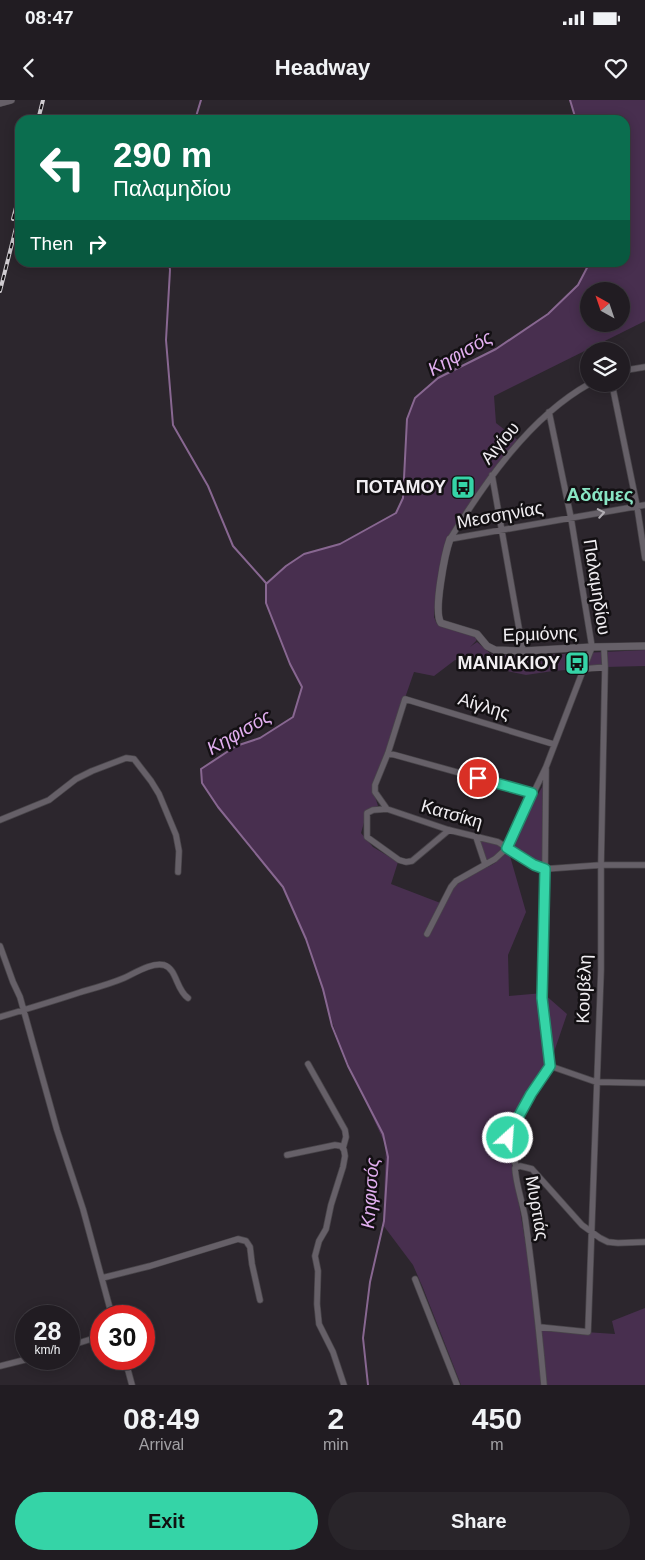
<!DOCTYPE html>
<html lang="en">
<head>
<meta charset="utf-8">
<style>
  body { margin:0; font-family:Helvetica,sans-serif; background:#29252a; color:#f1f3f6; height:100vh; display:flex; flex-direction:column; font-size:19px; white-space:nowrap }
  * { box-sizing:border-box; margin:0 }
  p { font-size:16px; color:#a2a1a5 }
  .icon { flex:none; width:28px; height:28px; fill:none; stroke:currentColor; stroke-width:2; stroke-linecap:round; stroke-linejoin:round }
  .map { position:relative; height:1285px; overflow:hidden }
  .side { display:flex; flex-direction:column; background:#211c22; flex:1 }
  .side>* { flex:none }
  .banner { position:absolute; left:15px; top:15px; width:615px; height:152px; border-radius:15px; box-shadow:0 2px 12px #0003,0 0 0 1px #3e3a40; background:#0b6e4f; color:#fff; overflow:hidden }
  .needle { width:32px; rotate:320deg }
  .buttons { position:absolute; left:580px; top:182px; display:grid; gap:10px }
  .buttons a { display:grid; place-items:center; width:50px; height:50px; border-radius:50%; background:#211c22; box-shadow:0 2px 12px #0003,0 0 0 1px #3e3a40; font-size:25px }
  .speed { position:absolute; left:15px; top:1205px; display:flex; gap:10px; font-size:25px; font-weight:700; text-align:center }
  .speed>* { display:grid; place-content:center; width:65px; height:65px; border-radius:50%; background:#211c22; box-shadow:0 2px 12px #0003,0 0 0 1px #3e3a40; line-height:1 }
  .speed small { font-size:12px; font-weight:400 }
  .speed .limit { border:8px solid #d22; background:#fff; color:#111 }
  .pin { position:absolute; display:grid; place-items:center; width:42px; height:42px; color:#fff; margin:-21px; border:2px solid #fff; border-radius:50%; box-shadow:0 1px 5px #0007 }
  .me { position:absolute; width:55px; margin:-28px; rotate:26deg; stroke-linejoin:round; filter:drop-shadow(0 0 4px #0008) }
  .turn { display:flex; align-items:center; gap:18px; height:105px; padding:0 15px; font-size:22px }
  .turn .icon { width:65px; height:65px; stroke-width:2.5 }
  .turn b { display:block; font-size:35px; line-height:42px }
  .then { display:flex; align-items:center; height:48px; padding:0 15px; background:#0003; gap:10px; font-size:19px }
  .eta { display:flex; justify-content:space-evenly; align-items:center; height:85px; text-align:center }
  .eta b { font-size:30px; font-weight:700; line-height:35px }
  .primary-button { display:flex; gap:10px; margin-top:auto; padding:10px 15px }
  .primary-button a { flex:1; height:58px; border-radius:30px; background:#35d4a7; color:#111; font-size:20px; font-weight:700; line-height:58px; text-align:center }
  .primary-button a+a { background:#29252a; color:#f1f3f6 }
  .status { display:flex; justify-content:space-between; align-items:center; height:35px; padding:0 25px; background:#211c22; direction:ltr }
  .status svg { height:14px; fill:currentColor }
  header { display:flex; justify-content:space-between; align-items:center; height:65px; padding:0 15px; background:#211c22; font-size:22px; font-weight:700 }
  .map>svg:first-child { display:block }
</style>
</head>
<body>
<div class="status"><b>08:47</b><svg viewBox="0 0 49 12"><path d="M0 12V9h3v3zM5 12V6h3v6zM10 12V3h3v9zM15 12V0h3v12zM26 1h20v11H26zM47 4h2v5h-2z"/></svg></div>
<header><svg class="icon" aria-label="back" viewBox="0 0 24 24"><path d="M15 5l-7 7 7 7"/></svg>Headway<svg class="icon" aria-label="heart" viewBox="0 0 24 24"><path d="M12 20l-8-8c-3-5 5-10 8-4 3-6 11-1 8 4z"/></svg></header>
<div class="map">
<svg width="645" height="1285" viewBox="0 0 645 1285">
  <rect width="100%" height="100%" fill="#2c262d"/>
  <path fill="#482f4f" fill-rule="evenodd" d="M 570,0 L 645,0 L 645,221 L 494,296 L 496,323 L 519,341 L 446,440 L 435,505 L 434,517 L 437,524 L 472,533 L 478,537 L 476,541 L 470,547 L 477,542 L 491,554 L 521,556 L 645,550 L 645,566 L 605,567 L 553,571 L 526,575 L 455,560 L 434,576 L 414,572 L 373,690 L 378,706 L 367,712 L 361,733 L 373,747 L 398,762 L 391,784 L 443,804 C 448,793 454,782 464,776 C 484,766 493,770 507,750 L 485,762 L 478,738 L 507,748 L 545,682 L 545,769 L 508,749 L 526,812 L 508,855 L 509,896 L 543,893 L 567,914 L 554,952 L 547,928 L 547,964 L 507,1033 L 540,1229 L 615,1234 L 612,1221 L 645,1208 L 645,1285 L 461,1285 L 423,1188 L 413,1165 L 383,1125 L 386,1046 L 340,946 L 306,839 L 283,787 L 218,707 L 202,683 L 201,669 L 236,646 L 260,638 L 293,617 L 302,587 L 290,564 L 266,503 L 266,484 L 286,466 L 304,454 L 340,444 L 396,413 L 403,398 L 407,319 L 415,298 L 438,278 L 496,249 L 548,214 L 578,185 L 590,163 L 625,162 L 625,20 L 576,20 ZM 589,191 L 621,191 L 621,224 L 589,224 Z"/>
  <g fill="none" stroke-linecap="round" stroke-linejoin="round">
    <path stroke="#886791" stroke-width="2" d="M 570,0 L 576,20
      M 195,20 L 201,0
      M 169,162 L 170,170 L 166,240 L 173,325 L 208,386 L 233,446 L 266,483
      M 368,1285 L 363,1238 L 370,1182 L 384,1121 L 388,1057 L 383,1034 L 348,966 L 332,926 L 323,889 L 306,839 L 283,787 L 218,707 L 202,683 L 201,669 L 236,646 L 260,638 L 293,617 L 302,587 L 290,564 L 266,503 L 266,484 L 286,466 L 304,454 L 340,444 L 396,413 L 403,398 L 407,319 L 415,298 L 438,278 L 496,249 L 548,214 L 578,185 L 590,162"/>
    <g stroke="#49454a" stroke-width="7">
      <path id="minor" d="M 621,271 L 645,267
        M 612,284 L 637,406 L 645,458
        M 492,375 L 523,551
        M 450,439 C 485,382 530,317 589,284
        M 450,439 L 645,405
        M 584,569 L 605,567
        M 388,653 L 532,693
        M 546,669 L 545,769 L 542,891 L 550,966 L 596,982 L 645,983
        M 387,709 L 449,730 L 498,742 L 534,765 L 545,769 L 601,765 L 645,765
        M 0,720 L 49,700 L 76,679 L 92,671 L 126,658 L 134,659 L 151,681 L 159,694 L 176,735 L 179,751 L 178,772
        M 449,730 L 412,761 L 406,762 L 399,760 L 367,737 L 367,713 L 373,710 L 387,709 L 375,692 L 375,685 L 388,653 L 405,599 L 553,644
        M 476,737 L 485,764
        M 427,834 L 451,787 L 456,781 L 495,759 L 507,748 L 546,667 L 592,547 L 571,418 L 549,312
        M 0,846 L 13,882 L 20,897 L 57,1030 L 83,1109 L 112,1216
        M 0,917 C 27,909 54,901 81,892 C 95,888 110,884 124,878 C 135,873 152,862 164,865 C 177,869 176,890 188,898
        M 308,964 L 345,1030 L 346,1037 L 343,1048
        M 287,1055 L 335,1045 L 341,1046 L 344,1050 L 345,1056 L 343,1067 L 331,1105 L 326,1129 L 319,1141 L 315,1156 L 318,1171 L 317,1204 L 319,1224 L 333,1252 L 344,1285
        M 516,1066 L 509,1042 L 509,1034 L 531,994 L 550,966
        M 102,1178 L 150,1166 L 238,1139 L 246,1141 L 250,1147 L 252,1164 L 260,1200
        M 415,1179 L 457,1285
        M 539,1227 L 588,1232 L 601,870 L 601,765 L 605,567 L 604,548
        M 69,1246 L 101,1236
        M 125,1259 L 132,1285
        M 0,1266 L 28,1259
        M 544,1285 C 539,1229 533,1173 525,1117 C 522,1100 516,1085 515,1068 L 520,1066 L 532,1069 L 582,1125 L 600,1138 L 608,1142 L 618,1143 L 645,1142"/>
    </g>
    <g stroke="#49454a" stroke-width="8">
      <path id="tertiary" d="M 0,3 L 11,0
        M 450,439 C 445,453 433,512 441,523 L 477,534 L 487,546 L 495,550 L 523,551 L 592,547 L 645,546"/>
    </g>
    <use href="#minor" stroke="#666068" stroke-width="5.5"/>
    <use href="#tertiary" stroke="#666068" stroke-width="7"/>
    <g stroke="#d0ccd1" stroke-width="4">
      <path id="rail" d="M 38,20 L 43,0
        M 13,119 L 20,92
        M 0,191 L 20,112"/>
    </g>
    <use href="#rail" stroke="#131013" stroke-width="2" stroke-dasharray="5.5" stroke-linecap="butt"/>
  </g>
  <defs><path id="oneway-chevron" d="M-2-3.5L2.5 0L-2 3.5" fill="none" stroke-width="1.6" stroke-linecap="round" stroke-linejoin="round" transform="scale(1.25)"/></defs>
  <use stroke="#b2aeb4" href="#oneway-chevron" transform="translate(601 413) rotate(-10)"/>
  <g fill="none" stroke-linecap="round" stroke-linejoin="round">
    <g stroke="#228a6d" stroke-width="12">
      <path id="route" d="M 478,678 L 532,693 L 507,748 L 534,765 L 545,769 L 542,898 L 550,966 L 531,994 L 509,1034 L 508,1038"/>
    </g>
    <use href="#route" stroke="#35d4a7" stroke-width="9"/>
  </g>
  <defs>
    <g id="bus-square" transform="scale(1.25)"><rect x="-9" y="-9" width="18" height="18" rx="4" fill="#35d4a7" stroke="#131013"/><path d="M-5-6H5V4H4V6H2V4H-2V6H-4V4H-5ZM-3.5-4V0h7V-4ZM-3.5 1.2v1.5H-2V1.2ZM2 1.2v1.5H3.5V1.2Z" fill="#111"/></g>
  </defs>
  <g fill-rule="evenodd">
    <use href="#bus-square" x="463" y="387"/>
    <use href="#bus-square" x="577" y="563"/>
  </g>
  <g text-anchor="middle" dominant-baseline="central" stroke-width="5" stroke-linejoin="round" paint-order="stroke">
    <g font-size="18" fill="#f1eef2" stroke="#131013">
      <text transform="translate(500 343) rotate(-50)">Αιγίου</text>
      <text transform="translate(500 415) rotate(-10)">Μεσσηνίας</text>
      <text transform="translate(597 487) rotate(81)">Παλαμηδίου</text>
      <text transform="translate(540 534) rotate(-2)">Ερμιόνης</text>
      <text transform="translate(484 606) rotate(17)">Αίγλης</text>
      <text transform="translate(452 714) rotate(16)">Κατσίκη</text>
      <text transform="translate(584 889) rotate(-88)">Κουβέλη</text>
      <text transform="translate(537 1108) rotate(80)">Μυρτιάς</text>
    </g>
    <g font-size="18" font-weight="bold" fill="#f1eef2" stroke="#131013" text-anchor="end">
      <text x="446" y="387">ΠΟΤΑΜΟΥ</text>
      <text x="560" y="563">ΜΑΝΙΑΚΙΟΥ</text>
    </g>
    <g font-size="19" font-style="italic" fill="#e1aeef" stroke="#131013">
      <text transform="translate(460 253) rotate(-30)">Κηφισός</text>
      <text transform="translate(239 632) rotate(-30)">Κηφισός</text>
      <text transform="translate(370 1093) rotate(-86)">Κηφισός</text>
    </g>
    <g font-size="19" font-weight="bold" fill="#89e5c4" stroke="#131013">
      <text x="600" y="394">Αδάμες</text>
    </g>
  </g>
</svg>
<div class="buttons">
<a><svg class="needle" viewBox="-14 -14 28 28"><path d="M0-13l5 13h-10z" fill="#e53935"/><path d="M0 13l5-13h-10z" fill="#a2a1a5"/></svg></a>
<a><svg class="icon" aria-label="layers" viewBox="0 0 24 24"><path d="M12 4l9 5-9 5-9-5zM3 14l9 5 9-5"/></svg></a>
</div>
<div class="speed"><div>28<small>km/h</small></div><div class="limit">30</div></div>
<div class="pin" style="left:478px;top:678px;background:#d93025"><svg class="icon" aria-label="arrive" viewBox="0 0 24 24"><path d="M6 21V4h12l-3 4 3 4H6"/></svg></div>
<svg class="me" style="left:508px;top:1038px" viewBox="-20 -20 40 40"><circle r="17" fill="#35d4a7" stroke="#fff" stroke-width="3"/><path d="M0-11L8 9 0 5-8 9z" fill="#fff"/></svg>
<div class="banner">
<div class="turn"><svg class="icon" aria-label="left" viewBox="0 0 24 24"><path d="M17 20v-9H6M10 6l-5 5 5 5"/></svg><div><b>290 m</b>Παλαμηδίου</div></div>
<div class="then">Then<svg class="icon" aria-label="right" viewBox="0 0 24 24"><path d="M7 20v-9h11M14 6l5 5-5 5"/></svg></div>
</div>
</div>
<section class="side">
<div class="eta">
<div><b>08:49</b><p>Arrival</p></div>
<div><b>2</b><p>min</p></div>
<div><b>450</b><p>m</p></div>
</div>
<div class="primary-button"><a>Exit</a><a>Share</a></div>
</section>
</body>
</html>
